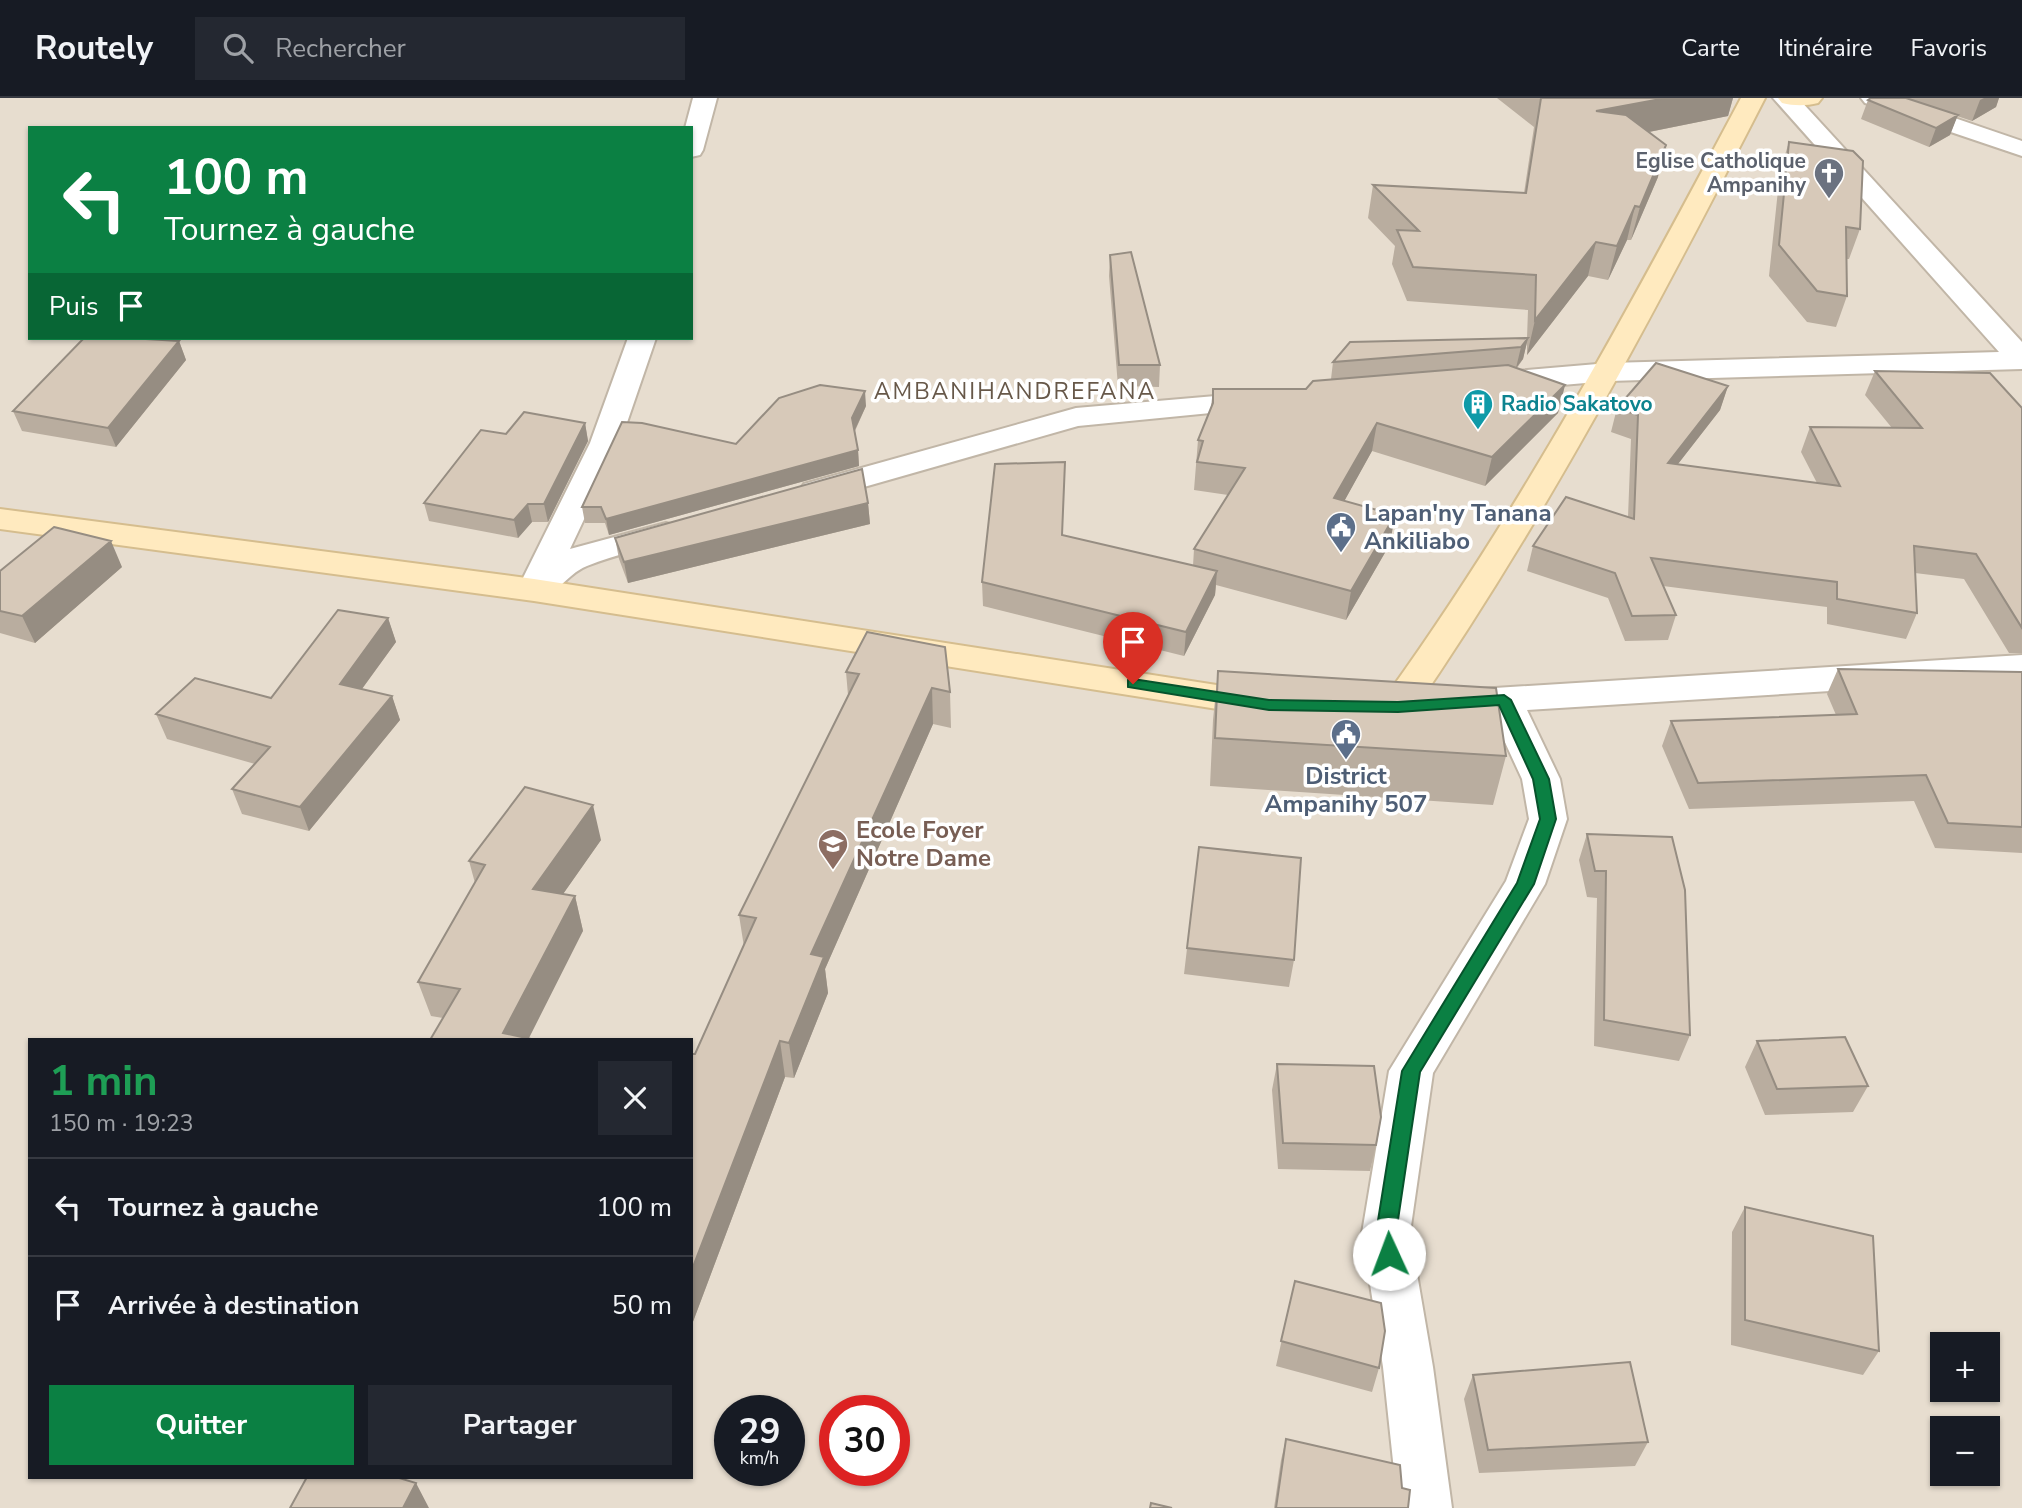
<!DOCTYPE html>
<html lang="fr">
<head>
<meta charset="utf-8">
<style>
  body { margin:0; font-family:"Nunito Sans",sans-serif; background:#242831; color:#f1f3f6; height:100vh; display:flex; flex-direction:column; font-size:26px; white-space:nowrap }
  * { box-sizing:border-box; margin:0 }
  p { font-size:23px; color:#9ea1a6 }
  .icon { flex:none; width:38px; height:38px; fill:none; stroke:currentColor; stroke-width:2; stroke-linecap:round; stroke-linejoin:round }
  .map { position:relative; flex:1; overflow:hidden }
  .panel { position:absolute; left:28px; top:940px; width:665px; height:441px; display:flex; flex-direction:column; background:#171b24; border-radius:0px; box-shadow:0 2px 5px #0004 }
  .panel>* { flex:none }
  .guide { position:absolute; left:28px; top:28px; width:665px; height:214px; border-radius:0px; box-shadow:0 2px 5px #0004; background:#0b8043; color:#fff; overflow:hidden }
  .buttons { position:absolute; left:1930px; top:1234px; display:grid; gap:14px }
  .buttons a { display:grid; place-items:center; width:70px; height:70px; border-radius:0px; background:#171b24; box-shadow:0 2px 5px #0004; font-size:35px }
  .speed { position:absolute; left:714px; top:1297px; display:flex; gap:14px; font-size:35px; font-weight:700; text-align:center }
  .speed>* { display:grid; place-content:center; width:91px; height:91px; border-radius:50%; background:#171b24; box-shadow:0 2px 5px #0004; line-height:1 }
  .speed small { font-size:18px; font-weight:400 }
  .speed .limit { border:10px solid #d22; background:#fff; color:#111 }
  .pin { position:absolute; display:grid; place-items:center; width:60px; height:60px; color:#fff; margin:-72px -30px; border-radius:50% 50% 50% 0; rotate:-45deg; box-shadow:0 0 7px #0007 }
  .pin .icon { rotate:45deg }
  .me { position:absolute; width:77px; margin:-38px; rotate:358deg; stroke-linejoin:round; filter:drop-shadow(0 0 5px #0008) }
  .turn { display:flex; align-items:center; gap:24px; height:147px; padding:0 21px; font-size:32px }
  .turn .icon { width:91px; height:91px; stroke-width:2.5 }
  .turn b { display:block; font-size:49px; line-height:60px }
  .then { display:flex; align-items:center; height:66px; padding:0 21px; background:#0003; gap:14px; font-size:26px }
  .round { display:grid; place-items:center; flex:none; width:74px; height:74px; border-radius:0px; background:#242831 }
  .overview { display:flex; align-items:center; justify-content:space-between; height:119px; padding:0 21px }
  h1 { font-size:42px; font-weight:700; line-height:52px; color:#1e9e55 }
  .button { display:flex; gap:14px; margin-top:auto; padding:14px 21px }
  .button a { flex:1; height:80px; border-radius:0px; background:#0b8043; color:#fff; font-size:28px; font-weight:700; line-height:80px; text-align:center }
  .button a+a { background:#242831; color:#f1f3f6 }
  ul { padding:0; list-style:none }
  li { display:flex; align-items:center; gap:21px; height:98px; padding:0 21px; border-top:2px solid #363941 }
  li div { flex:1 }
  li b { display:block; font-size:26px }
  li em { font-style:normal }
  header { display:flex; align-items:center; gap:42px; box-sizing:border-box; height:98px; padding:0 35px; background:#171b24; border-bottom:2px solid #363941 }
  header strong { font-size:33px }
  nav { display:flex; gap:38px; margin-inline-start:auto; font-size:24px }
  .search { width:490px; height:63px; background:#242831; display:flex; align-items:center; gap:18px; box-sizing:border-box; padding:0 24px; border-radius:0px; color:#9ea1a6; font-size:26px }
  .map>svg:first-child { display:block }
</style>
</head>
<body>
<header>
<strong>Routely</strong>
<div class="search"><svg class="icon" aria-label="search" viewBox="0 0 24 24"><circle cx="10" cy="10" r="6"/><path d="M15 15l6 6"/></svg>Rechercher</div>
<nav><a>Carte</a><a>Itinéraire</a><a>Favoris</a></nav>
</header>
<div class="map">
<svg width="2022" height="1410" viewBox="0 0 2022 1410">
  <rect width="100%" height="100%" fill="#f2ece2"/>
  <path fill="#e7ddcf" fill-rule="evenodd" d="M 0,0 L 2022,0 L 2022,1410 L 0,1410 ZM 30,30 L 691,30 L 691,240 L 30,240 ZM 30,942 L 691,942 L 691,1379 L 30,1379 ZM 1942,1246 L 1988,1246 L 1988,1292 L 1942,1292 ZM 730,1312 L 789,1312 L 789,1372 L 730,1372 ZM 835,1312 L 894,1312 L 894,1372 L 835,1372 ZM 1942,1330 L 1988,1330 L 1988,1376 L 1942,1376 Z"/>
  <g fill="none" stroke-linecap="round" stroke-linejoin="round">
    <g stroke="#c1b6a7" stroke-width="4">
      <path id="minor" d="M 693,0 L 717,0 L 703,52 L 700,57 L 691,59 L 691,30 L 685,30 Z
        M 1773,0 L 1798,0 L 2022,244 L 2022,271 L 1609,283 L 1493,293 L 1482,290 L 1478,284 L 1482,278 L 1493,275 L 1609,265 L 1999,254 Z
        M 1861,0 L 1896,0 L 2022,43 L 2022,58 L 1865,5 Z
        M 628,240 L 656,240 L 620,345 L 570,451 L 666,425 L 678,428 L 682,435 L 678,442 C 648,450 616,456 587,468 C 562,478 553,508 522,500 L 517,492 L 590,345 Z
        M 1262,294 L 1273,297 L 1277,303 L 1273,309 L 1078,328 L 815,403 L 804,400 L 799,393 L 804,386 L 1076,310 Z
        M 2022,557 L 2022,581 L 1527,612 L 1560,681 L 1567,721 L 1545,786 L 1433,975 L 1410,1135 L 1433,1269 L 1452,1410 L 1398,1410 L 1383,1269 L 1362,1135 L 1389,973 L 1506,783 L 1529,721 L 1522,681 L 1491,614 L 1466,612 L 1461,603 L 1466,594 L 1479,591 Z"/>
    </g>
    <g stroke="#d5bd8e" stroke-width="4">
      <path id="secondary" d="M 1741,0 L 1765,0 C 1656,212 1546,421 1410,618 L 1397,621 L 1361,618 L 1356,609 L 1361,600 L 1387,597 C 1523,408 1632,205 1741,0 Z
        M 1778,0 L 1822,0 L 1818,5 C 1806,8 1794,8 1782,5 Z
        M 0,411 L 534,481 L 1268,595 L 1281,598 L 1286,607 L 1281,616 L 1268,619 L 534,503 L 0,431 Z"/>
    </g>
    <use href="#minor" fill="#fff" fill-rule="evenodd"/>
    <use href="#secondary" fill="#ffeabf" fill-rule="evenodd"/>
  </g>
  <path fill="#b9ad9f" d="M 1497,0 L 1733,0 L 1728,18 L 1649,34 L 1658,79 L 1631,142 L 1627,142 L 1608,182 L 1588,178 L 1527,257 L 1527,244 L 1523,261 L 1517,270 L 1565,287 L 1558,315 L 1485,388 L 1372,353 L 1344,403 L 1390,446 L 1346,522 L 1216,487 L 1215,497 L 1184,558 L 983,508 L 982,484 L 1063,437 L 1193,468 L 1194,451 L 1228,397 L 1194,392 L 1198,342 L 1211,309 L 1213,291 L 1306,291 L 1331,281 L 1333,264 L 1527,240 L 1528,212 L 1407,203 L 1392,166 L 1395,148 L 1368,120 L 1373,87 L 1524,95 L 1534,29 Z
    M 1871,0 L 1999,0 L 1996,9 L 1972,23 L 1957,18 L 1950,37 L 1929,49 L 1861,21 L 1868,2 Z
    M 1789,44 L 1860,131 L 1849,161 L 1847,161 L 1847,198 L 1836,229 L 1807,224 L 1769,178 L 1780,73 Z
    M 1110,157 L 1160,267 L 1159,289 L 1118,288 L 1109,178 Z
    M 179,243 L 186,262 L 116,349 L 22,333 L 13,313 Z
    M 1875,273 L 2022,310 L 2022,555 L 2009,555 L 1964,481 L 1915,475 L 1917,515 L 1906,541 L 1827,526 L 1827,509 L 1663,488 L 1676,517 L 1668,542 L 1625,543 L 1608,500 L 1527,473 L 1533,448 L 1628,419 L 1631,341 L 1611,334 L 1617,310 L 1728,288 L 1720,312 L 1678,366 L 1817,385 L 1801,354 L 1810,329 L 1892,330 L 1865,297 Z
    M 866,308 L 855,333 L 858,352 L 859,368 L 609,437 L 605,425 L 585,425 L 582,409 L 736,346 Z
    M 585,325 L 588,343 L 548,424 L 532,424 L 518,440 L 429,423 L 424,405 L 506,336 Z
    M 868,405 L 870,426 L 628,485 L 619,461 L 615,440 Z
    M 122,469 L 35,545 L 0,535 L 0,473 Z
    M 388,520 L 396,544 L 362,591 L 392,598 L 400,622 L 309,733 L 242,716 L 232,691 L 255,666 L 167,641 L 156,616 L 271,600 Z
    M 1838,571 L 2022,574 L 2022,755 L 1935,750 L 1914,703 L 1689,711 L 1662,648 L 1671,623 L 1836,617 L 1827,596 Z
    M 1218,573 L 1506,658 L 1493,707 L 1210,688 L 1213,622 Z
    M 846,574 L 950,594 L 951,630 L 933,626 L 825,871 L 828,895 L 794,980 L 785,979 L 691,1229 L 691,956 L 695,956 L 744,849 L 739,817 L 848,597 Z
    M 1587,736 L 1690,937 L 1679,963 L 1594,948 L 1597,800 L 1587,799 L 1579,762 Z
    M 601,742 L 563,796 L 575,798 L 583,833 L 443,920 L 431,918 L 418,884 L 475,785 L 469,763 Z
    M 1199,749 L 1294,862 L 1289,889 L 1184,876 Z
    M 1757,943 L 1868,988 L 1853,1014 L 1765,1017 L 1745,969 Z
    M 1277,966 L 1376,1047 L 1370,1073 L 1278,1071 L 1272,992 Z
    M 1745,1109 L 1879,1253 L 1863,1277 L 1731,1247 L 1732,1134 Z
    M 1295,1183 L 1379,1270 L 1372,1294 L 1276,1268 Z
    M 1473,1277 L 1648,1344 L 1635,1368 L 1479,1375 L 1464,1301 Z
    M 1286,1341 L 1402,1390 L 1408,1410 L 1274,1410 L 1281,1362 Z"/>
  <path fill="#968d82" d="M 1666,0 L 1733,0 L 1728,18 L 1589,46 L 1596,13 Z
    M 1984,0 L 1999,0 L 1996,9 L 1972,23 L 1980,2 Z
    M 1958,17 L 1950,37 L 1929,49 L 1936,30 Z
    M 1666,47 L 1658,79 L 1631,142 L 1640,109 Z
    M 1635,108 L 1627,142 L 1608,182 L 1617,148 Z
    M 1596,144 L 1588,178 L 1527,257 L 1535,222 Z
    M 1528,240 L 1523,261 L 1516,270 L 1521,249 Z
    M 179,243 L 186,262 L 116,349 L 108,330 Z
    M 1565,287 L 1558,315 L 1485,388 L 1492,359 Z
    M 1728,288 L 1720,312 L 1660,389 L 1668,365 Z
    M 865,293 L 866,308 L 853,336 L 852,320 Z
    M 585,325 L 588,343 L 548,424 L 544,406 Z
    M 1377,325 L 1372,353 L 1330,429 L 1334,400 Z
    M 858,352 L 859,368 L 609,437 L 606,421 Z
    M 868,405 L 870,426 L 628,485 L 624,464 Z
    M 528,406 L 532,424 L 518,440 L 514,422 Z
    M 1395,417 L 1390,446 L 1346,522 L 1351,493 Z
    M 111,443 L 122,469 L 35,545 L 22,518 Z
    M 1217,473 L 1215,497 L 1184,558 L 1186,534 Z
    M 388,520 L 396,544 L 348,610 L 340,586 Z
    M 932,590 L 933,626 L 825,871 L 828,895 L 794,980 L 789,945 L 811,856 Z
    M 392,598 L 400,622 L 309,733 L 300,709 Z
    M 593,707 L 601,742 L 542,826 L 533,791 Z
    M 575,798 L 583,833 L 528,942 L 503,935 Z
    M 780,943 L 785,979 L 691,1229 L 691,1174 Z
    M 416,1385 L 429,1410 L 403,1410 Z"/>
  <path fill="#d7c9b9" stroke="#968d82" stroke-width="2" d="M 1541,0 L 1666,0 L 1596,13 L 1626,17 L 1666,47 L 1640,109 L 1635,108 L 1617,148 L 1596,144 L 1535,222 L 1536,177 L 1413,169 L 1397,132 L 1419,133 L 1373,87 L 1526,95 Z
    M 1871,0 L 1906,0 L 1958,17 L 1936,30 L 1868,2 Z
    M 1789,44 L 1853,53 L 1863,63 L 1860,131 L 1846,129 L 1847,198 L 1817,193 L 1779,147 Z
    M 1131,154 L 1160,267 L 1119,267 L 1110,157 Z
    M 84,240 L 129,240 L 179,243 L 108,330 L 13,313 Z
    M 1528,240 L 1521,249 L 1333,264 L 1350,244 Z
    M 1656,265 L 1728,288 L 1668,365 L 1840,388 L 1810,329 L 1922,330 L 1875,273 L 1990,275 L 2022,310 L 2022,530 L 1976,456 L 1914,448 L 1917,515 L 1837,501 L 1837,484 L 1651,460 L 1676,517 L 1632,518 L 1615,475 L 1533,448 L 1566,399 L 1634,421 L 1638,317 L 1617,310 Z
    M 1508,267 L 1565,287 L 1492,359 L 1377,325 L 1334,400 L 1395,417 L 1351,493 L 1194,451 L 1245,370 L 1197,364 L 1203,343 L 1198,342 L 1213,305 L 1213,291 L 1306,291 L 1313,283 Z
    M 820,287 L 865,293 L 852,320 L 858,352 L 606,421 L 601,409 L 582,409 L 622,324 L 642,325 L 736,346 L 779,300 Z
    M 524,314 L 585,325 L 544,406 L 528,406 L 514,422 L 424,405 L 481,332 L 506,336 Z
    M 1065,364 L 1062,437 L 1217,473 L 1186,534 L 982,484 L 995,366 Z
    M 862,371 L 868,405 L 624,464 L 615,440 Z
    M 54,429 L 111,443 L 22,518 L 0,513 L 0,473 Z
    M 338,512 L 388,520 L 340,586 L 392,598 L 300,709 L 232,691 L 270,649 L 156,616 L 195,580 L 271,600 Z
    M 867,534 L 945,549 L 950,594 L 932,590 L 811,856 L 824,859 L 789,945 L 780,943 L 691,1174 L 691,956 L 695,956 L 756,820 L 739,817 L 859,576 L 846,574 Z
    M 1838,571 L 2022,574 L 2022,729 L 1948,725 L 1926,677 L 1698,685 L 1671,623 L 1857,616 Z
    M 1218,573 L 1496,590 L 1506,658 L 1215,640 Z
    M 525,689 L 593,707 L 533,791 L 575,798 L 503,935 L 531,941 L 430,942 L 460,891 L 418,884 L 485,767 L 469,763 Z
    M 1587,736 L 1672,739 L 1685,792 L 1690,937 L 1604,922 L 1606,773 L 1595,773 Z
    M 1199,749 L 1301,760 L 1294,862 L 1187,850 Z
    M 1845,939 L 1868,988 L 1777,991 L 1757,943 Z
    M 1277,966 L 1374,968 L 1381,1019 L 1376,1047 L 1283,1045 Z
    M 1745,1109 L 1873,1138 L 1879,1253 L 1745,1222 Z
    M 1295,1183 L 1381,1205 L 1385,1233 L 1379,1270 L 1281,1243 Z
    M 1630,1264 L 1648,1344 L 1488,1352 L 1473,1277 Z
    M 1286,1341 L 1400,1367 L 1402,1390 L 1410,1392 L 1408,1410 L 1276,1410 Z
    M 307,1379 L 396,1379 L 416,1385 L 403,1410 L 290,1410 Z
    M 1151,1405 L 1172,1410 L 1150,1410 Z"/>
  <path fill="#0b8043" stroke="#07532c" stroke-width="2" d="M 1133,581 L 1269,602 L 1398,604 L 1504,597 L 1511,602 L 1549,681 L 1556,721 L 1534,786 L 1420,974 L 1396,1135 L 1399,1156 L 1396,1162 L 1389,1165 L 1382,1162 L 1376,1135 L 1402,973 L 1517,785 L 1540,721 L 1533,681 L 1499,607 L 1398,614 L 1269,612 L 1128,589 L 1128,582 Z"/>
  <defs>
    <g id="church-pin" transform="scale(1.575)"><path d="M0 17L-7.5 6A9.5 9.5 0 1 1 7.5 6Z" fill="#6b7280" stroke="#fff"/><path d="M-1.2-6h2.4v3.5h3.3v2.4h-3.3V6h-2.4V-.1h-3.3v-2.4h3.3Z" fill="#fff"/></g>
    <g id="building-pin" transform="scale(1.575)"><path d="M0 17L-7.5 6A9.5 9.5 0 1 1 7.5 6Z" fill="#0f9aa8" stroke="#fff"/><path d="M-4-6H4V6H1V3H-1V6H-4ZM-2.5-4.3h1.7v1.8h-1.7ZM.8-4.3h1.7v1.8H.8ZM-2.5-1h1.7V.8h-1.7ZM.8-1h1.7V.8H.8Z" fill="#fff"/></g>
    <g id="civic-pin" transform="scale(1.575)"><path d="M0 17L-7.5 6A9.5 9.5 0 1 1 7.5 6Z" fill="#5c6f8a" stroke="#fff"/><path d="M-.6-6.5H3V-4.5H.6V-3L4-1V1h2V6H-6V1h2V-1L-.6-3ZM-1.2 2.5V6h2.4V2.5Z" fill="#fff"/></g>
    <g id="school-pin" transform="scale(1.575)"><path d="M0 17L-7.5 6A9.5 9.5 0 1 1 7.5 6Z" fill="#8d6e63" stroke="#fff"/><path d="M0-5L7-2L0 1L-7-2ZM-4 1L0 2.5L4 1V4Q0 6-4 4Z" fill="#fff"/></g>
  </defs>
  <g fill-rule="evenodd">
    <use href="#church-pin" x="1829" y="75"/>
    <use href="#building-pin" x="1478" y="306"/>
    <use href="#civic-pin" x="1341" y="429"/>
    <use href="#civic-pin" x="1346" y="636"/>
    <use href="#school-pin" x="833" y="746"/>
  </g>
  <g text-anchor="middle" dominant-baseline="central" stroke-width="7" stroke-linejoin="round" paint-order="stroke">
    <g font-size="21" font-weight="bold" fill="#5b616d" stroke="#fff" text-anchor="end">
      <text x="1806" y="63">Eglise Catholique<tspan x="1806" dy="24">Ampanihy</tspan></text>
    </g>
    <g font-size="21" font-weight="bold" fill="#0d838f" stroke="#fff" text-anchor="start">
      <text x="1501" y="306">Radio Sakatovo</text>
    </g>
    <g font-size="23" letter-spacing="2" fill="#675849" stroke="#fff">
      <text x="1015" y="293">AMBANIHANDREFANA</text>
    </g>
    <g font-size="24" font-weight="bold" fill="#4e5e75" stroke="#fff" text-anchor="start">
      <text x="1364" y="415">Lapan'ny Tanana<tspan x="1364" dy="28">Ankiliabo</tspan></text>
      <text x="1346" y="678" text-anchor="middle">District<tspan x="1346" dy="28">Ampanihy 507</tspan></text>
    </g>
    <g font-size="24" font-weight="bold" fill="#785e54" stroke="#fff" text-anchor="start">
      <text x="856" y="732">Ecole Foyer<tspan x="856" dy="28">Notre Dame</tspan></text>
    </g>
  </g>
</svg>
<div class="buttons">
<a>+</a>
<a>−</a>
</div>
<div class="speed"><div>29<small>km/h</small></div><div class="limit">30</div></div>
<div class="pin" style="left:1133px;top:586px;background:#d93025"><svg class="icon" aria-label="arrive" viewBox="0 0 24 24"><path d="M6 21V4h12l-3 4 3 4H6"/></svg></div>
<svg class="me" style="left:1389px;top:1156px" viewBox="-20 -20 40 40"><circle r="19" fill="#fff"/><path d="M0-13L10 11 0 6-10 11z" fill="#0b8043"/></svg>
<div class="guide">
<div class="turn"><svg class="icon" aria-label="left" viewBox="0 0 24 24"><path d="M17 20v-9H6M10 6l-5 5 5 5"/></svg><div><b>100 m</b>Tournez à gauche</div></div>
<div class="then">Puis<svg class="icon" aria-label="arrive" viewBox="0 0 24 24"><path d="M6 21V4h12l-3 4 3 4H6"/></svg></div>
</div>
<section class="panel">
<div class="overview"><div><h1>1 min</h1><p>150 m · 19:23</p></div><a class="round"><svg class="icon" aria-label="close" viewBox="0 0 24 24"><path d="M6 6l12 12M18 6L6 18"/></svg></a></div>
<ul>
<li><svg class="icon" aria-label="left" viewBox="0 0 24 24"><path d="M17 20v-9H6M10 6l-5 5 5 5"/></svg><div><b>Tournez à gauche</b></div><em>100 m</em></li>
<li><svg class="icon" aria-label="arrive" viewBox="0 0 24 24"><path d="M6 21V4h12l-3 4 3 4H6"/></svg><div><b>Arrivée à destination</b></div><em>50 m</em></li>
</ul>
<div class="button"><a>Quitter</a><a>Partager</a></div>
</section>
</div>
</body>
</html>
